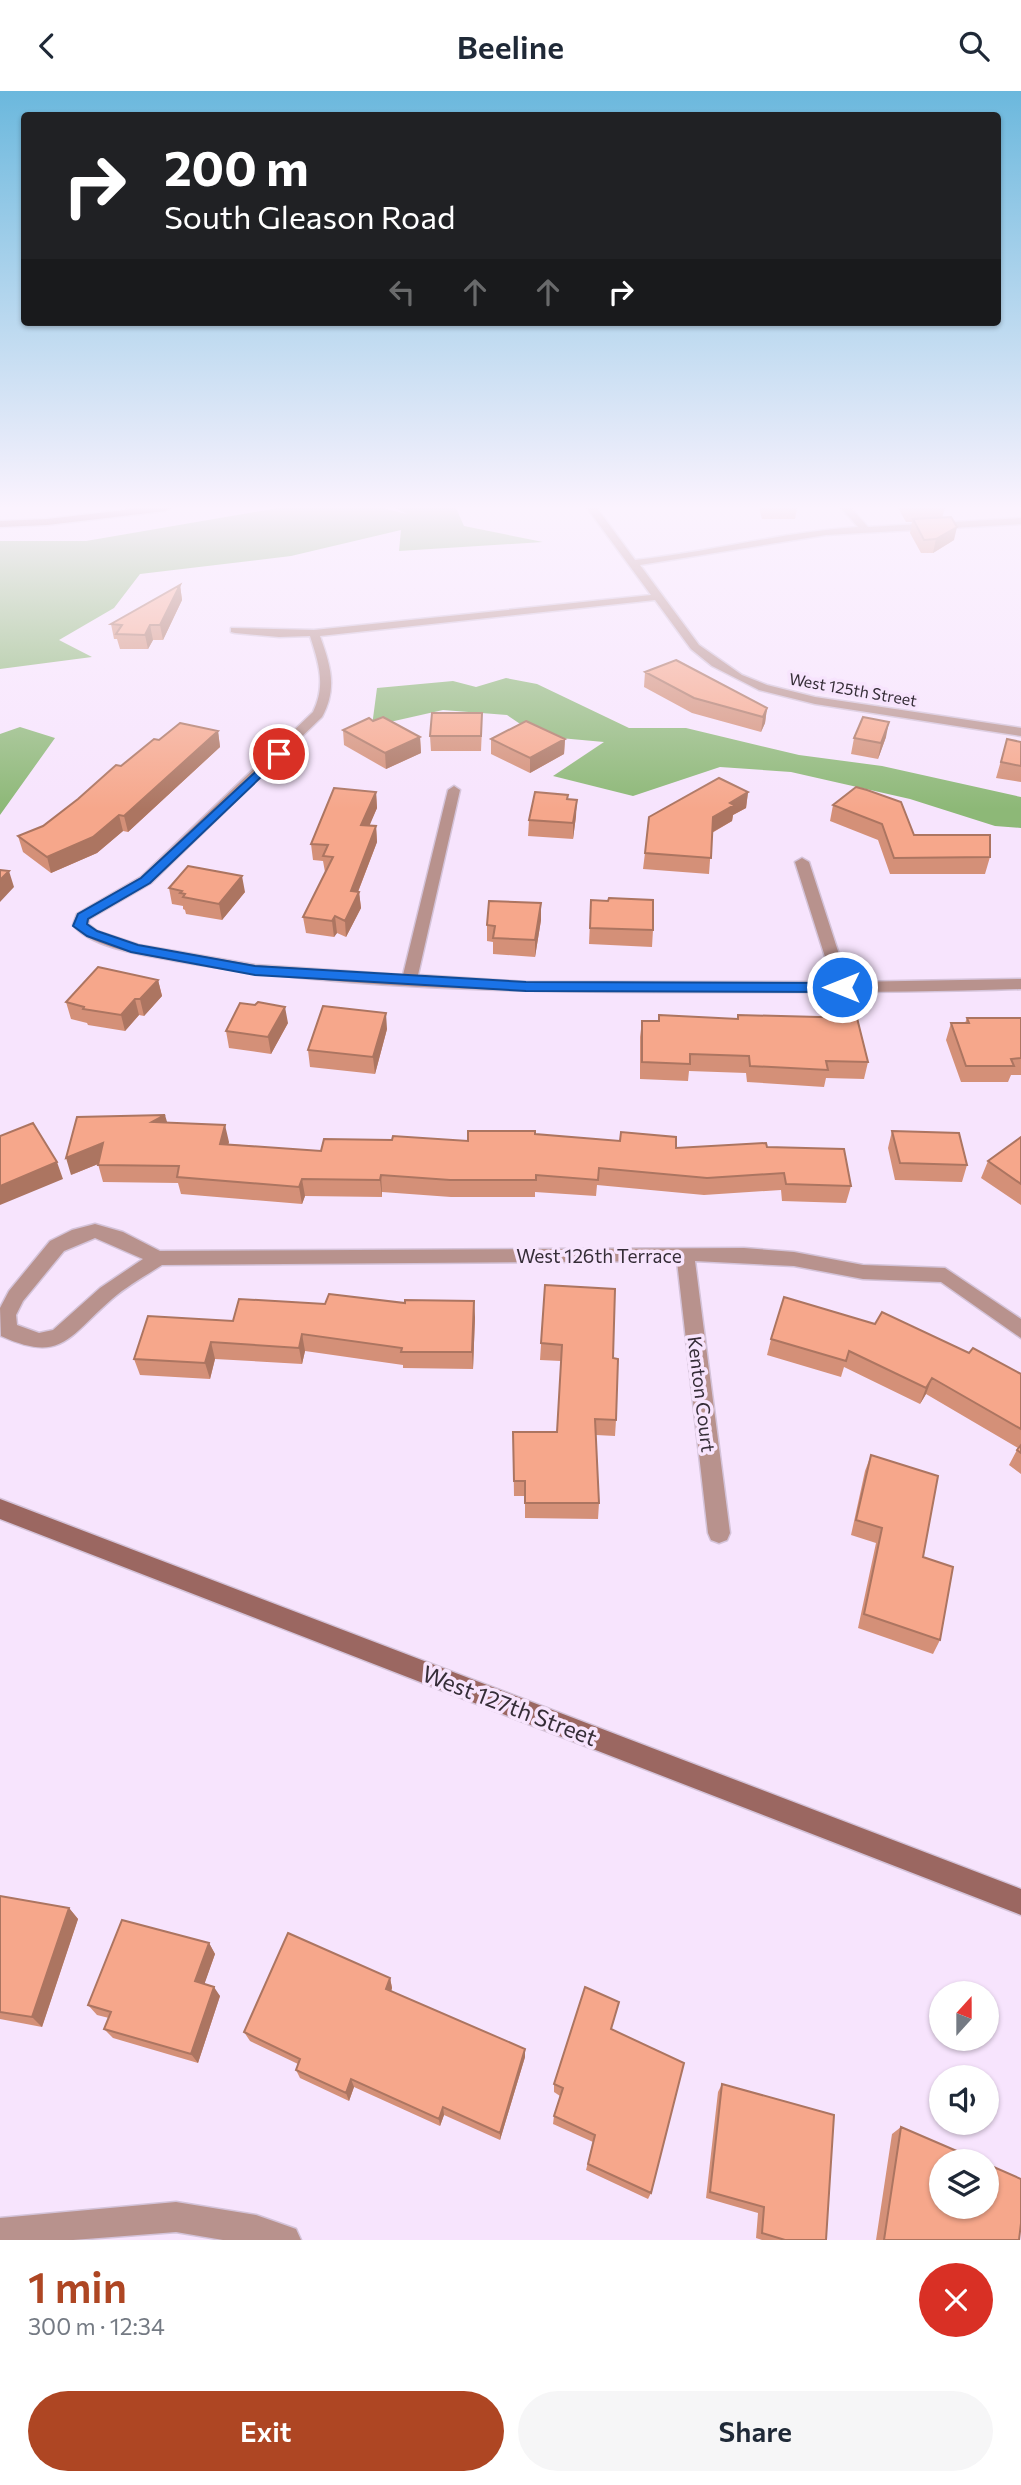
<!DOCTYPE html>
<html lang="en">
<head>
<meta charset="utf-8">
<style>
  body { margin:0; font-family:Commissioner,sans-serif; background:#f6f6f7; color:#1f2937; height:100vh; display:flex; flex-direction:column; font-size:26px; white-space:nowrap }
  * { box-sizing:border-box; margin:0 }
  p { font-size:23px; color:#747a83 }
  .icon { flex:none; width:38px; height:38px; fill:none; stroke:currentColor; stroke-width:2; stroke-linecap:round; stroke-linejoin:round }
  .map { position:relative; height:2149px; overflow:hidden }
  .side { display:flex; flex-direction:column; background:#fff; flex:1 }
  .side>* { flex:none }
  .top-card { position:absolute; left:21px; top:21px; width:980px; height:214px; border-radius:7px; box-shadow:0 2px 5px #0004; background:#202124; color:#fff; overflow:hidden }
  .needle { width:46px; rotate:21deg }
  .controls { position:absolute; left:929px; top:1890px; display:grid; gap:14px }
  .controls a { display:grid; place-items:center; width:70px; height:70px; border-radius:50%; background:#fff; box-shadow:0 2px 5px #0004; font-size:35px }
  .pin { position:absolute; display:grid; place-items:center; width:60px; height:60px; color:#fff; margin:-30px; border:4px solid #fff; border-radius:50%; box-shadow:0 2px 7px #0007 }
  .me { position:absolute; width:77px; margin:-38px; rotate:270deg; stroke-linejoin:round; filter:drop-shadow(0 0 5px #0008) }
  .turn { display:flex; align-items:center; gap:24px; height:147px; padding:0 28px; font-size:32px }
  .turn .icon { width:91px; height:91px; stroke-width:2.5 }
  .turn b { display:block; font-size:49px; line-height:60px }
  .lanes { display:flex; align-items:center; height:66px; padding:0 28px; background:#0003; justify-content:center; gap:35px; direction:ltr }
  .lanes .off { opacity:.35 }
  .round { display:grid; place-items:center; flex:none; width:74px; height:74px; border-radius:37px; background:#f6f6f7 }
  .overview { display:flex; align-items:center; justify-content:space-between; height:119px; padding:0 28px }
  h1 { font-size:42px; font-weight:600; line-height:52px; color:#ae4623 }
  .action { display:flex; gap:14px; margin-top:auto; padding:14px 28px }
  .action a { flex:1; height:80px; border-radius:42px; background:#ae4623; color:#fff; font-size:28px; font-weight:600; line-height:80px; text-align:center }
  .action a+a { background:#f6f6f7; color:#1f2937 }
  header { display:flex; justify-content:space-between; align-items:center; height:91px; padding:0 28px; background:#fff; font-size:32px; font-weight:600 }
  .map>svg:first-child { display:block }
</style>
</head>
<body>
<header><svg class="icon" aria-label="back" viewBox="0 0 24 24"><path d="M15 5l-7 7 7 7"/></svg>Beeline<svg class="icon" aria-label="search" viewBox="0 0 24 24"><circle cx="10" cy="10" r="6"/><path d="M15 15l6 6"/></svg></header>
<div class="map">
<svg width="1021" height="2149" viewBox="0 0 1021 2149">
  <rect width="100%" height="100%" fill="#f7e4fd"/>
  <path fill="#8db877" d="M 278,417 L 383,417 L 407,423 L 395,417 L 456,417 L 464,435 L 543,451 L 399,460 L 401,439 L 291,465 L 140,483 L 114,517 L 59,549 L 92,566 L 0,578 L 0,450 L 86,450 Z
    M 506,587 L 537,593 L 629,637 L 686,637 L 799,664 L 882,675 L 1021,706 L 1021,737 L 995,735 L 910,708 L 791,681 L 720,676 L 633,705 L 553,685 L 604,651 L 538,645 L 507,624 L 443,619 L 372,635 L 377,597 L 453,590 L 476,596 Z
    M 20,636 L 55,647 L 0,724 L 0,643 Z"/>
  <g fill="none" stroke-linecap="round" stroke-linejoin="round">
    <g stroke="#d4c3d9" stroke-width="3">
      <path id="street" d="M 587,417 L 597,417 L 635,469 C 710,461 783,441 858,436 L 841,417 L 851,417 L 868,436 L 1021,427 L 1021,433 L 826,444 L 640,474 L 699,554 L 742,584 L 767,594 L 815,606 L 1021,637 L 1021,645 L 815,613 L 759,599 L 712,575 L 691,558 L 655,509 L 320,545 C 330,573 338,597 322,626 L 151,792 L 89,828 L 88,833 L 97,840 L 139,854 L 255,874 L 403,884 L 448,699 L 454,695 L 460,699 L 418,884 L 526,891 L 833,891 L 795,771 L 802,767 L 809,771 L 848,891 L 1021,888 L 1021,898 C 910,902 799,901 688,901 C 517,901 344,899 176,870 C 146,864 93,858 73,834 L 77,823 L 141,786 L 313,621 C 326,594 319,573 310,545 L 279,546 L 235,542 L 231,541 L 231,537 L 314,539 L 651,504 Z
        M 95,1133 L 123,1141 L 160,1160 L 744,1157 L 794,1161 L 863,1174 L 945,1177 L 1021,1228 L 1021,1247 L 941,1191 L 863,1188 L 794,1175 L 695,1170 L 730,1442 L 727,1449 L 719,1452 L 711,1449 L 708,1442 L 677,1170 L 162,1174 C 145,1185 127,1195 112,1208 C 69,1245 62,1273 1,1245 L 0,1217 L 9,1200 L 50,1150 L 72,1139 ZM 95,1147 L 143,1168 L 100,1197 L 53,1239 L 39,1242 L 17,1234 L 16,1224 L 23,1210 L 64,1160 Z
        M 176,2111 L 256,2124 L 296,2138 L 301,2149 L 223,2149 L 176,2141 L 73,2149 L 0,2149 L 0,2127 Z"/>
    </g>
    <g stroke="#d4c3d9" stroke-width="3">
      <path id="secondary" d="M 142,417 L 170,417 L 165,420 L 47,434 L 0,436 L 0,430 L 47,428 Z
        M 0,1408 L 1021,1798 L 1021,1824 L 0,1428 Z"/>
    </g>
    <use href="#street" fill="#b8928d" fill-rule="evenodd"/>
    <use href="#secondary" fill="#9b6761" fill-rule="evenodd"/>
  </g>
  <path fill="#d49078" d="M 759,417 L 797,417 L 795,428 L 762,428 Z
    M 898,417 L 945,417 L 942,427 L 954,449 L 933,462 L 921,462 L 910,442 L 912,431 L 906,431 Z
    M 180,494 L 182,509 L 163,549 L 153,549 L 148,558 L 120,558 L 117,548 L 114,548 L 111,533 Z
    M 645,581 L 767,617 L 765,632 L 761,641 L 692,622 L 644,596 Z
    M 373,630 L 420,646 L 421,662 L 386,678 L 344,654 L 343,639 Z
    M 482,637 L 481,660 L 431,660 L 430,645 Z
    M 218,640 L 220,656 L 128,741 L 123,740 L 97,762 L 51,782 L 23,761 L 18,745 L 43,735 L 121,675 L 159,649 Z
    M 886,646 L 878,668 L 851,663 L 854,647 Z
    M 491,648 L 565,648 L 564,663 L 530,682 L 491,663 Z
    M 1007,648 L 1021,651 L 1021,691 L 996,687 Z
    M 376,701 L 377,717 L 369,734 L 376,735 L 377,751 L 358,801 L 359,801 L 361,817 L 346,846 L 337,842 L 334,846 L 306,842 L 303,826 L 326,781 L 325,781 L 323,770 L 313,769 L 311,753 Z
    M 748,701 L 746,717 L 733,724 L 732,730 L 712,742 L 709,783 L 643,778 L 645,762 Z
    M 568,708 L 576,725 L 573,748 L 528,745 L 529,729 Z
    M 833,714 L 914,744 L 990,766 L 985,783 L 890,783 L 878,749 L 830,730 Z
    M 169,797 L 245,801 L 222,829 L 186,823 L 185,819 L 183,818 L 183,815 L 172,813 Z
    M 591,809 L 653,839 L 652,856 L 589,853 Z
    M 541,829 L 535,866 L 493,863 L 493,851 L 487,850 L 487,834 Z
    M 158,889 L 162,905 L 144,925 L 139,924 L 125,940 L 88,934 L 87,932 L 71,928 L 66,911 Z
    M 738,924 L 868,971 L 864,988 L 826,987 L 824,996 L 747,991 L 746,982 L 689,980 L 688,990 L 640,988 L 640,946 L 642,930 L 737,928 Z
    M 967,927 L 1021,927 L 1021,984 L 1011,984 L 1008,991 L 961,991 L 946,949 L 951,932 L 965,932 Z
    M 288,932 L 271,963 L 229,957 L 226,940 Z
    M 387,938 L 375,983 L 310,976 L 308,959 Z
    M 167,1032 L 229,1051 L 228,1053 L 321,1060 L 468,1050 L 535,1043 L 676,1057 L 767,1056 L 851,1095 L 846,1112 L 782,1110 L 781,1099 L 704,1104 L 597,1094 L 596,1105 L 535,1101 L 535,1106 L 451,1106 L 382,1101 L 382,1106 L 305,1105 L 302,1113 L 181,1103 L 178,1092 L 103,1091 L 98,1073 L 71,1084 Z
    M 892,1040 L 967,1074 L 962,1091 L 895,1089 L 888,1057 Z
    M 1021,1046 L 1021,1114 L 981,1087 L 988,1070 Z
    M 545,1194 L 613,1267 L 616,1329 L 615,1345 L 596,1344 L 599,1412 L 598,1428 L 525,1427 L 525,1405 L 514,1405 L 513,1341 L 557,1341 L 561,1270 L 540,1269 Z
    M 475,1226 L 473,1278 L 403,1277 L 403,1274 L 305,1260 L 302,1273 L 215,1268 L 210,1288 L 140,1284 L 134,1268 L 233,1230 Z
    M 771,1248 L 969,1262 L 1021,1283 L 1021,1383 L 1009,1374 L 1018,1357 L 926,1303 L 920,1313 L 844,1276 L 841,1286 L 767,1264 Z
    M 871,1364 L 923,1466 L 940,1549 L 933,1563 L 858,1537 L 876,1452 L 851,1444 L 865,1380 Z
    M 0,1805 L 69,1817 L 78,1828 L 42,1936 L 0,1928 Z
    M 209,1852 L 215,1863 L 204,1893 L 220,1905 L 198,1972 L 113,1947 L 104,1938 L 109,1927 L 97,1924 L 88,1914 Z
    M 390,1887 L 392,1897 L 391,1901 L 525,1958 L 525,1966 L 500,2049 L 444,2024 L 440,2035 L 354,1996 L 349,2010 L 300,1987 L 296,1979 L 298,1973 L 250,1950 L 244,1941 Z
    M 619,1911 L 611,1939 L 651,2102 L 648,2108 L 586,2079 L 593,2051 L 553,2033 L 554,2025 L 560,2005 L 554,2001 L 554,1993 Z
    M 722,1993 L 826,2149 L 762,2149 L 756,2147 L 758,2122 L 706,2107 L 718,2001 Z
    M 901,2036 L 1019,2149 L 876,2149 L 892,2043 Z"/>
  <path fill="#ac7561" d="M 957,436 L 954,449 L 933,462 L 936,448 Z
    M 180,494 L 182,509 L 163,549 L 160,534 Z
    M 150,534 L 153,549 L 148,558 L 145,544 Z
    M 767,617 L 765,632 L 761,641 L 763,626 Z
    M 889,631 L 886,646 L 878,668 L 881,652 Z
    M 218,640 L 220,656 L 128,741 L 124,725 Z
    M 420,646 L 421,662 L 386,678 L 385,662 Z
    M 565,648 L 564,663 L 530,682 L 530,667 Z
    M 376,701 L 377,717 L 363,750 L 361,734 Z
    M 748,701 L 746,717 L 733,724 L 732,730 L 711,742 L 713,726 L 730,712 Z
    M 577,709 L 576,725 L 573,748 L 573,732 Z
    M 119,724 L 123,740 L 97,762 L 51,782 L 47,766 Z
    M 376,735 L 377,751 L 354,811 L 359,801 L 361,817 L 346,846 L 345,830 L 351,800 Z
    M 9,780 L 14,796 L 0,811 L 0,789 Z
    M 242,785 L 245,801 L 222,829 L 219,813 Z
    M 541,812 L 541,829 L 535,866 L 535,849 Z
    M 335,825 L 337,842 L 334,846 L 332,830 Z
    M 158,889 L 162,905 L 144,925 L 140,908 Z
    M 135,908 L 139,924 L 125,940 L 121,924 Z
    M 285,916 L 288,932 L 271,963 L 268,946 Z
    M 386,922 L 387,938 L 375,983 L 373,966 Z
    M 165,1024 L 170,1041 L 152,1031 Z
    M 225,1034 L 229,1051 L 224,1069 L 220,1053 Z
    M 103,1052 L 108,1069 L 71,1084 L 66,1067 Z
    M 57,1071 L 63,1088 L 0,1114 L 0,1095 Z
    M 381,1084 L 382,1101 L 382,1106 L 380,1089 Z
    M 302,1088 L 305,1105 L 302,1113 L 299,1096 Z
    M 474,1210 L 475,1226 L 473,1278 L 472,1261 Z
    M 302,1243 L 305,1260 L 302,1273 L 299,1257 Z
    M 211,1251 L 215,1268 L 210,1288 L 205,1272 Z
    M 932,1287 L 926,1303 L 920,1313 L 926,1297 Z
    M 69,1817 L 78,1828 L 42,1936 L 32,1926 Z
    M 209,1852 L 215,1863 L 202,1900 L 195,1890 Z
    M 390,1887 L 392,1897 L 388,1908 L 386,1898 Z
    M 214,1896 L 220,1905 L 198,1972 L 191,1963 Z
    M 525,1958 L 525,1966 L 500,2049 L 500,2042 Z
    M 351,1988 L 354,1996 L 349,2010 L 346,2002 Z
    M 443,2016 L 444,2024 L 440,2035 L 439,2028 Z"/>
  <path fill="#f6a78b" stroke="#ac7561" stroke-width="2" d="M 951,426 L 957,436 L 936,448 L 924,449 L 913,428 Z
    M 180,494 L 160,534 L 150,534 L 145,544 L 116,543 L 122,534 L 111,533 Z
    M 676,569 L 767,617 L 763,626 L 694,607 L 645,581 Z
    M 432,622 L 482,622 L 481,645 L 430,645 Z
    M 383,626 L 420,646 L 385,662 L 343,639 L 369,627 L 373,630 Z
    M 863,626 L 889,631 L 881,652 L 854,647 Z
    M 526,630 L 565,648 L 530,667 L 491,648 Z
    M 180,632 L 218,640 L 124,725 L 119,724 L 93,746 L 47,766 L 18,745 L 43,735 L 78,708 L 116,674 L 121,675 L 154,648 L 159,649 Z
    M 1007,648 L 1021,651 L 1021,675 L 1001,671 Z
    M 719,687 L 748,701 L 730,712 L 734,714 L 713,726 L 711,767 L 645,762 L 649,726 Z
    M 856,696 L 867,699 L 901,711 L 914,744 L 990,744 L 990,766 L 894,767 L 882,733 L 833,714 Z
    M 334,697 L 376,701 L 361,734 L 376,735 L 351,800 L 359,801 L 345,830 L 335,825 L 332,830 L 303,826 L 333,766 L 323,765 L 328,754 L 311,753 Z
    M 535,701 L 568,704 L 567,708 L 577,709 L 573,732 L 529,729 Z
    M 188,775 L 242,785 L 219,813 L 183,806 L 185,803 L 180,802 L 182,800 L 169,797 Z
    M 0,779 L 9,780 L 0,789 Z
    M 609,807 L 653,809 L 653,839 L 590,837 L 591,809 L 608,810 Z
    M 489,810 L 541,812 L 535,849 L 493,847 L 495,835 L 487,834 Z
    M 98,876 L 158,889 L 140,908 L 135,908 L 121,924 L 83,918 L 84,916 L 66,911 Z
    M 258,911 L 285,916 L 268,946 L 226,940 L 240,912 L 255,914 Z
    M 323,915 L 386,922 L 373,966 L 308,959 Z
    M 659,924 L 738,928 L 738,924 L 857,927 L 868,971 L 826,970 L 828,979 L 750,975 L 749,965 L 690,963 L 690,973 L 642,971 L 642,930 L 659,930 Z
    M 967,927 L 1021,927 L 1021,967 L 1011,968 L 1014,975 L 966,975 L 951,932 L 969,932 Z
    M 165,1024 L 152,1031 L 225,1034 L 220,1053 L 321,1060 L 324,1048 L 392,1049 L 393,1045 L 468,1050 L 468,1040 L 535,1040 L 535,1043 L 620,1050 L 621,1041 L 676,1046 L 676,1057 L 766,1052 L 767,1056 L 844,1058 L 851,1095 L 786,1093 L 784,1082 L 707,1087 L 599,1077 L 598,1089 L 536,1084 L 536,1089 L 450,1089 L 381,1084 L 380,1089 L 302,1088 L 299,1096 L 177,1086 L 179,1075 L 98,1074 L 103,1052 L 66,1067 L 77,1026 Z
    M 33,1032 L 57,1071 L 0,1095 L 0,1045 Z
    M 892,1040 L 959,1042 L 967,1074 L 900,1072 Z
    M 1021,1046 L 1021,1093 L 988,1070 Z
    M 545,1194 L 615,1198 L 613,1267 L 618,1268 L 616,1329 L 595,1328 L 599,1412 L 525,1412 L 525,1390 L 514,1390 L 513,1341 L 557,1341 L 562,1254 L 541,1252 Z
    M 329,1203 L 405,1212 L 405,1209 L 474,1210 L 472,1261 L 401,1261 L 402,1257 L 302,1243 L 299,1257 L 211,1251 L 205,1272 L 134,1268 L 148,1225 L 233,1230 L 239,1208 L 325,1213 Z
    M 784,1206 L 875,1233 L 882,1221 L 969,1262 L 973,1257 L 1021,1283 L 1021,1338 L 932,1287 L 926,1297 L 849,1260 L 846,1270 L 771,1248 Z
    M 1021,1354 L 1021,1362 L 1017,1359 Z
    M 871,1364 L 938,1385 L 923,1466 L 953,1476 L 940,1549 L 864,1523 L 882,1437 L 856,1429 Z
    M 0,1805 L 69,1817 L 32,1926 L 0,1921 Z
    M 122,1829 L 209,1852 L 195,1890 L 214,1896 L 191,1963 L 104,1938 L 111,1921 L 88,1914 Z
    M 288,1842 L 390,1887 L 386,1898 L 525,1958 L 500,2042 L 443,2016 L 439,2028 L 351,1988 L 346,2002 L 296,1979 L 300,1968 L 244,1941 Z
    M 585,1896 L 619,1911 L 611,1938 L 684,1972 L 651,2102 L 588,2073 L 595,2044 L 554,2025 L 563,1997 L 554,1993 Z
    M 722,1993 L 834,2024 L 826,2149 L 785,2149 L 762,2142 L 764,2116 L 710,2101 Z
    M 901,2036 L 980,2070 L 942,2070 L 942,2116 L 987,2116 L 987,2073 L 1021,2088 L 1021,2132 L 1019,2149 L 884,2149 Z"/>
  <linearGradient id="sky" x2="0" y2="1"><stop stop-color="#6bb8dd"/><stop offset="0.58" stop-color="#fbf3fe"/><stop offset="1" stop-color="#fbf3fe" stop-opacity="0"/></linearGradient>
  <rect width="1021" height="718" fill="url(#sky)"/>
  <path fill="#1a73e8" stroke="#114b97" stroke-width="2" d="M 279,659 L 285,663 L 283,665 L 150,792 L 88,828 L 87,833 L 97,840 L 138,854 L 255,875 L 526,891 L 842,892 L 849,896 L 842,901 L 526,900 L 255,884 L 131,861 L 87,845 L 73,835 L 78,823 L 141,787 Z"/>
  <g text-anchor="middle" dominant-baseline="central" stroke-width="7" stroke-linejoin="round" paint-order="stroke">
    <g font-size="16" fill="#352d37" stroke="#f7e4fd">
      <text transform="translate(853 598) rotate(10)">West 125th Street</text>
    </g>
    <g font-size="19" fill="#352d37" stroke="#f7e4fd">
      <text x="599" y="1164">West 126th Terrace</text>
      <text transform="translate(702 1303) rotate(83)">Kenton Court</text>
    </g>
    <g font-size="23" fill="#352d37" stroke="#f7e4fd">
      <text transform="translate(510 1614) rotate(21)">West 127th Street</text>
    </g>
  </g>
</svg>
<div class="controls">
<a><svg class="needle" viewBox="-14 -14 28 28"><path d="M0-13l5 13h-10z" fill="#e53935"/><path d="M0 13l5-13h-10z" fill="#747a83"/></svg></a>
<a><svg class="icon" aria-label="sound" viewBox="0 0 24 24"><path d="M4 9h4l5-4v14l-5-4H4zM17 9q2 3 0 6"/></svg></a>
<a><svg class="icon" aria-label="layers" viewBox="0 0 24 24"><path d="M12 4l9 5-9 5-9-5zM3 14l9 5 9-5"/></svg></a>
</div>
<div class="pin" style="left:279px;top:663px;background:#d93025"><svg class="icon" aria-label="arrive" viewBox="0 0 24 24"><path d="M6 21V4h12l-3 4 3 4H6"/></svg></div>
<svg class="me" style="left:842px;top:896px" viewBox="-20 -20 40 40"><circle r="17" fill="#1a73e8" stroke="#fff" stroke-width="3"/><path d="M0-11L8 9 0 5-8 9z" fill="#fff"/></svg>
<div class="top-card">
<div class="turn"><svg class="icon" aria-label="right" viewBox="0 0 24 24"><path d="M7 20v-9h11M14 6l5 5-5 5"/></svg><div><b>200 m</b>South Gleason Road</div></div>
<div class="lanes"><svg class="icon off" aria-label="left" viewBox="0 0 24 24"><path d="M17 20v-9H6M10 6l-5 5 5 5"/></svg><svg class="icon off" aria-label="ahead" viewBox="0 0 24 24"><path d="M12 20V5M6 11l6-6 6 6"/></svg><svg class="icon off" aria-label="ahead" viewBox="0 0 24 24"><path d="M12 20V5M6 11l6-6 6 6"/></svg><svg class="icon" aria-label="right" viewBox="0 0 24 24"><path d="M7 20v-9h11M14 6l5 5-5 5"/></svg></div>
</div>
</div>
<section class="side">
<div class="overview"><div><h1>1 min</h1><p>300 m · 12:34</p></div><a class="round" style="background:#d93025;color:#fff"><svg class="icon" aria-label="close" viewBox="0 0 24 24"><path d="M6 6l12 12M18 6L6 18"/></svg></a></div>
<div class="action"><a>Exit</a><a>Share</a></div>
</section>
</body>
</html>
